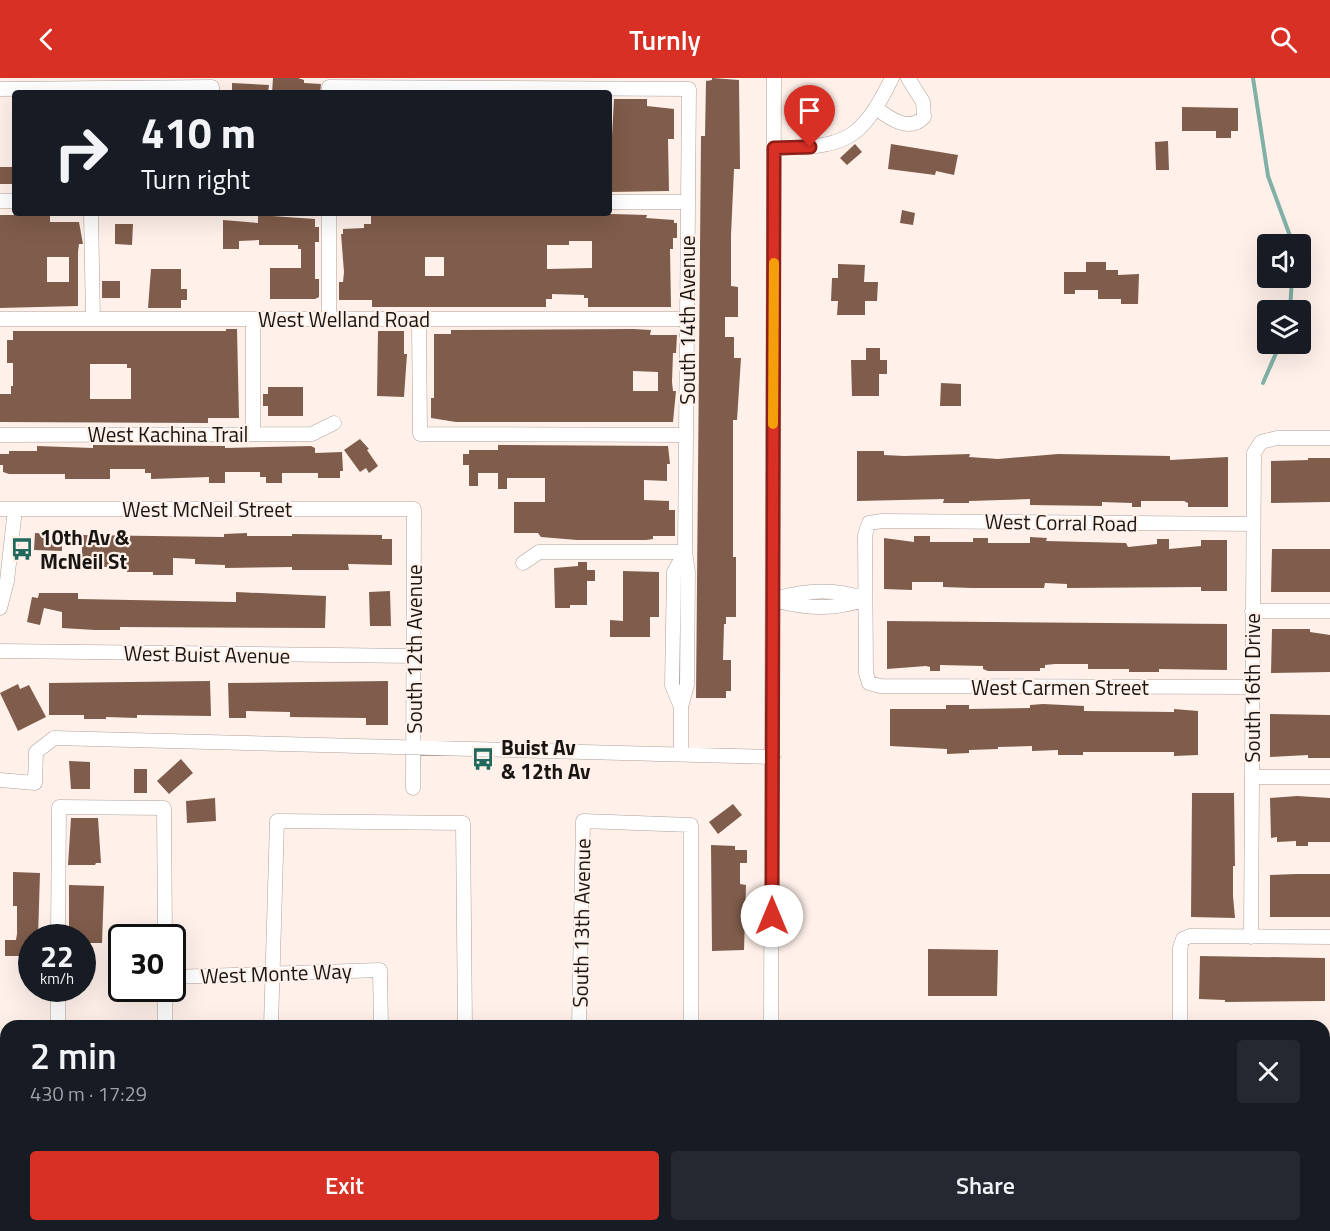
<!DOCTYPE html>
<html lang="en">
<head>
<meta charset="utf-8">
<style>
  body { margin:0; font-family:"Titillium Web",sans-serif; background:#242831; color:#f1f3f6; height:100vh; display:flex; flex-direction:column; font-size:22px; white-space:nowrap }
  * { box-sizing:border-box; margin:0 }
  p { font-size:20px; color:#9ea1a6 }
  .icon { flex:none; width:33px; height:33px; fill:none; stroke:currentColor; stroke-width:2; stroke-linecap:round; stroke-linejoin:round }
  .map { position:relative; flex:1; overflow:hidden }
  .details { position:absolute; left:0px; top:942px; width:1330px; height:212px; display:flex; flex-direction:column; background:#171b24; border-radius:18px 18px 0 0; box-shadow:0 6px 24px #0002 }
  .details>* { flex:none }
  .banner { position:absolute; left:12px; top:12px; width:600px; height:126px; border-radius:6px; box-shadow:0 6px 24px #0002; background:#171b24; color:#f1f3f6; overflow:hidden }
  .tools { position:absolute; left:1257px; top:156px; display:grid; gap:12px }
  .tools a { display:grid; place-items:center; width:54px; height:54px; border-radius:6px; background:#171b24; box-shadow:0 6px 24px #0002; font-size:30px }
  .speed { position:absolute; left:18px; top:846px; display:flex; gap:12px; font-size:30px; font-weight:700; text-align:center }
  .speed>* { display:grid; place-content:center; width:78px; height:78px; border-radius:50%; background:#171b24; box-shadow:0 6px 24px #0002; line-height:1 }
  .speed small { font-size:15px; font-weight:400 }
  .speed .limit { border:3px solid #111; border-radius:9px; background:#fff; color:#111 }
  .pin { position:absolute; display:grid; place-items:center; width:51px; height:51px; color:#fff; margin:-62px -26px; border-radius:50% 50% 50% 0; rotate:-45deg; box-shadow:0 0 6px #0007 }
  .pin .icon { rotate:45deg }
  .me { position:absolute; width:66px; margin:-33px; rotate:0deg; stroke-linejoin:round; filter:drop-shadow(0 0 4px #0008) }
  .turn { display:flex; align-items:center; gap:21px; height:126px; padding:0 30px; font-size:27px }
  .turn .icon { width:78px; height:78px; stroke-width:2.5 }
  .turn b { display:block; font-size:42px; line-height:51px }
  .round { display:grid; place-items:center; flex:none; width:63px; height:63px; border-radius:6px; background:#242831 }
  .overview { display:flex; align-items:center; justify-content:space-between; height:102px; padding:0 30px }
  h1 { font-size:36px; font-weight:600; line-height:45px }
  .action { display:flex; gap:12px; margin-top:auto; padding:12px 30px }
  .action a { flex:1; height:69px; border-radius:6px; background:#d93025; color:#fff; font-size:24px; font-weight:600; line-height:69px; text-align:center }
  .action a+a { background:#242831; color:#f1f3f6 }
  header { display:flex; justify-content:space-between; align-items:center; height:78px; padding:0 30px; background:#d93025; color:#fff; font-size:27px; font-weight:600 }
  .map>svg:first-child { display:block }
</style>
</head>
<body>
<header><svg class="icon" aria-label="back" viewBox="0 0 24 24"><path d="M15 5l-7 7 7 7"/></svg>Turnly<svg class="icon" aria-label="search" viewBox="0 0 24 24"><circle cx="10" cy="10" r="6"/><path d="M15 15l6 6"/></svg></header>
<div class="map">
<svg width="1330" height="1153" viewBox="0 0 1330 1153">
  <rect width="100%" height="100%" fill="#fff1ea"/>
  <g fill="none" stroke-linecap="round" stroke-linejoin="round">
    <path stroke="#81b0a6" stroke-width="4" d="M 1253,0 L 1268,98 L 1293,166
      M 1290,232 L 1292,200
      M 1263,305 L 1280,266"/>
  </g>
  <path fill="#7f5c4b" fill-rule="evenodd" d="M 273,0 L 298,0 L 304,2 L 304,5 L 321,6 L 320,15 L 272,15 Z
    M 712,0 L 739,2 L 740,91 L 734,91 L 731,157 L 731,208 L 738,209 L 738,239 L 725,239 L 725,259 L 734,259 L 734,280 L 741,280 L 737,342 L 733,342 L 733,479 L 736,479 L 736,539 L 726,539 L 726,546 L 724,546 L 723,582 L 731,582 L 731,613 L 726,613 L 726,620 L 696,620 L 701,58 L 705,58 L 706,3 L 712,2 Z
    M 232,5 L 269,7 L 268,15 L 232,15 Z
    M 614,21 L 647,21 L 647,28 L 674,31 L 674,61 L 668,61 L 669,113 L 609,114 Z
    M 1182,29 L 1238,30 L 1238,53 L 1231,53 L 1231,60 L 1216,60 L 1216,53 L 1182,53 Z
    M 1168,63 L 1169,92 L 1156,92 L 1155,64 Z
    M 855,66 L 862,74 L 847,87 L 840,80 Z
    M 891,66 L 958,77 L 954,97 L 936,93 L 935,97 L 888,91 Z
    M 0,89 L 15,89 L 15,106 L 0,106 Z
    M 902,132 L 915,135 L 913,147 L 900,145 Z
    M 0,137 L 50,137 L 50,144 L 79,144 L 83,166 L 79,166 L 78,174 L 78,228 L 0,230 ZM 47,179 L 69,179 L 69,204 L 47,204 Z
    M 258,137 L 315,141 L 315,149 L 319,149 L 319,164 L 315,164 L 315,201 L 319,201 L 319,219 L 315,221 L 270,221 L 270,190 L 301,190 L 301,171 L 298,171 L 298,167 L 259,167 L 259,162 L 239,163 L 239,171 L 223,171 L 223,142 L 258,145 Z
    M 371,137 L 612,136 L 647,137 L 646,140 L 674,142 L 674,145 L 677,145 L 677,160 L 673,160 L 673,171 L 670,171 L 671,229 L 588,229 L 588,220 L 584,220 L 584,217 L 552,216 L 552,221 L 546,221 L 546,229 L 372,229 L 372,222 L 339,222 L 339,204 L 343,204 L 344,194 L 341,156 L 343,156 L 343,151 L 364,150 L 364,146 L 371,146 ZM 569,163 L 592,163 L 592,190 L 547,191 L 547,167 L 569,167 ZM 425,179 L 444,179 L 444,198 L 425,198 Z
    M 115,146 L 133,146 L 132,167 L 115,166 Z
    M 1086,184 L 1106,184 L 1106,192 L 1118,192 L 1118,197 L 1139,196 L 1138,226 L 1121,226 L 1121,221 L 1098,221 L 1098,212 L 1075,212 L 1075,216 L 1064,216 L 1064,194 L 1086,194 Z
    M 838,186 L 865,187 L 864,204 L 878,204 L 877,223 L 865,223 L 865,237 L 837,237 L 838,223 L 831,223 L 832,200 L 838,200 Z
    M 151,191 L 181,191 L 181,211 L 187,211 L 187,222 L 181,222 L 181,230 L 148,230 Z
    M 102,203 L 120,203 L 120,220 L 102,220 Z
    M 226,251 L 237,251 L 239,340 L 208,340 L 208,345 L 0,344 L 0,316 L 11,316 L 11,308 L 13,308 L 13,285 L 7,285 L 7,262 L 13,262 L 13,253 L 226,253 ZM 90,286 L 127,286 L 127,290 L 131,290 L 131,321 L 90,321 Z
    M 633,251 L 651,252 L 650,257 L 677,257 L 676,275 L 673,275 L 672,304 L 673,313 L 676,313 L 673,344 L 456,344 L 431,340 L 431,320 L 434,320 L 434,256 L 451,256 L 451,252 ZM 633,293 L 658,294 L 658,313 L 633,313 Z
    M 378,253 L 404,253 L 404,276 L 407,276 L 404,319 L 377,318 Z
    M 866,270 L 880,270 L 880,282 L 887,282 L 887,296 L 879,296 L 879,318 L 852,318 L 851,282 L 866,282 Z
    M 941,305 L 961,306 L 961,328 L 940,328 Z
    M 268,309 L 303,309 L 303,338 L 268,338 L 268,328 L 263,328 L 263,316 L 268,316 Z
    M 360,361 L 369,371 L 367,372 L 378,388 L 369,395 L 366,390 L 360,394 L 344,372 Z
    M 93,367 L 225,368 L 225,370 L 311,368 L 315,370 L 315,375 L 342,374 L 343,393 L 340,393 L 340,400 L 318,400 L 318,395 L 282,395 L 282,405 L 266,405 L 266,399 L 260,399 L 260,394 L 225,394 L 225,405 L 209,405 L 209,399 L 151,401 L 151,395 L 145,395 L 145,391 L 110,391 L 110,401 L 65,401 L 65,396 L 9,396 L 3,394 L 3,387 L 0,387 L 0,376 L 9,376 L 9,373 L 37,373 L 37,368 L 93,370 Z
    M 498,367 L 668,368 L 670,386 L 667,386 L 667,403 L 644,402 L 644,422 L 669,423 L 669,432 L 675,432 L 675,458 L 653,458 L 653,461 L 646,462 L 577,462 L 541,459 L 538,455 L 514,455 L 514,424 L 545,424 L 545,400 L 507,400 L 507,411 L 498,411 L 498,395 L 478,395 L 478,408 L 469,408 L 469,387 L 463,387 L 463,376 L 469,376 L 469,372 L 498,372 Z
    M 857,373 L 884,373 L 884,377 L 904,378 L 970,376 L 969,379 L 998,381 L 1058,376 L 1170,378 L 1170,382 L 1228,379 L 1228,429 L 1188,429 L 1188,425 L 1184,423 L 1141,423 L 1141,429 L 1132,429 L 1132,425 L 1102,424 L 1102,428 L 1030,427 L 1030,421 L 969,423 L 969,425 L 943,425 L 944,421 L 857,423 Z
    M 1308,380 L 1330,380 L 1330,424 L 1271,425 L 1271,383 L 1308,382 Z
    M 35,455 L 53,456 L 53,459 L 62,460 L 62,473 L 34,472 Z
    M 247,455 L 247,458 L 292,458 L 292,456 L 382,457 L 382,461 L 392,461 L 392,487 L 348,486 L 349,492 L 292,492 L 292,489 L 225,490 L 225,487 L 195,486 L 195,481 L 173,480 L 173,497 L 153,497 L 153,494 L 127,494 L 127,489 L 88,489 L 88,483 L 82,483 L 82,457 L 224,459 L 224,456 Z
    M 914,458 L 930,458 L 930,464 L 973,464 L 973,460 L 988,460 L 988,465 L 1030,465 L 1030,459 L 1047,460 L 1046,463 L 1126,465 L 1128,469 L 1157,466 L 1157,461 L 1169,461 L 1169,471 L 1201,468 L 1201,462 L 1227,462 L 1227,513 L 1201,513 L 1201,509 L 1067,510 L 1067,506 L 1045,505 L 1044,510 L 972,510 L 943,509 L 943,504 L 912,504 L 912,512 L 884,511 L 884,460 L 914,464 Z
    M 1272,471 L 1330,471 L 1330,514 L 1271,514 Z
    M 578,484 L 587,484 L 587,492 L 595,492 L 595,503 L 587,503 L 587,527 L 570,527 L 570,530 L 555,530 L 554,490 L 578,488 Z
    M 623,493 L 659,494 L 659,539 L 650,539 L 650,559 L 610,559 L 610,542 L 623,543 Z
    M 390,513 L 391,548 L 370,548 L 369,514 Z
    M 236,514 L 326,518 L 325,550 L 120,549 L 120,552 L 95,552 L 62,550 L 62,534 L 44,530 L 40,547 L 27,544 L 32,519 L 38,520 L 39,515 L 78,515 L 78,521 L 236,524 Z
    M 887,543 L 1227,546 L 1227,592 L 1159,591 L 1159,594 L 1129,594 L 1129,591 L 1088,591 L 1088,586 L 1055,586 L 1045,587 L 1045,590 L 1040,590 L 1040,593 L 988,593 L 983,591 L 983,588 L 940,587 L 940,593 L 930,593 L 930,589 L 926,588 L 887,591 Z
    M 1272,551 L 1310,551 L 1310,554 L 1330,557 L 1330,594 L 1271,595 Z
    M 210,603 L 211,638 L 137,637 L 137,640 L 106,639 L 106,641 L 84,641 L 84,637 L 49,637 L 49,605 Z
    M 388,603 L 388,647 L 366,647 L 366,640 L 290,639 L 290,634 L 246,633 L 246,640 L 229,640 L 228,605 Z
    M 18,606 L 20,611 L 29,607 L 46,639 L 18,653 L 0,615 Z
    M 1043,626 L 1084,628 L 1084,633 L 1174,634 L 1174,631 L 1198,633 L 1198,677 L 1174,678 L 1174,674 L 1083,674 L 1083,677 L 1058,677 L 1058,672 L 1032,673 L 1032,668 L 998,669 L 998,671 L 969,672 L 969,675 L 947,676 L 947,671 L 890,668 L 890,631 L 946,631 L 946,627 L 969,627 L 969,631 L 1030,630 L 1030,627 Z
    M 1270,636 L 1330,637 L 1330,680 L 1308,680 L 1308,677 L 1270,679 Z
    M 181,681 L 193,695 L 169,716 L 157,703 Z
    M 69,683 L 90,684 L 90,711 L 71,711 Z
    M 134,691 L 147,691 L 147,715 L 134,715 Z
    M 1192,715 L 1234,715 L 1235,788 L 1233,788 L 1233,818 L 1235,840 L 1191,839 Z
    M 1297,718 L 1330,720 L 1330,764 L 1308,764 L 1308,768 L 1296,768 L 1296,763 L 1277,764 L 1277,759 L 1271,760 L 1270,720 Z
    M 215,720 L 216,743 L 187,745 L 186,723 Z
    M 733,726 L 742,737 L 718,756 L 709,744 Z
    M 71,740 L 98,740 L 101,785 L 96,785 L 95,787 L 68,787 Z
    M 711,767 L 735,768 L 735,772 L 747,772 L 747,785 L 740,785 L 740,806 L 746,807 L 744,872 L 712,873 Z
    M 13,794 L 40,795 L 38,860 L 32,860 L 32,878 L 5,878 L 5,862 L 16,862 L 17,856 L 17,828 L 13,828 Z
    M 1296,796 L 1330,796 L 1330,839 L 1270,839 L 1270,797 Z
    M 69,807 L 104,808 L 102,865 L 82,865 L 82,860 L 69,860 Z
    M 928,871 L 998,872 L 997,918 L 928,918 Z
    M 1200,878 L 1325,880 L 1325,923 L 1225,924 L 1225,922 L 1199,921 Z"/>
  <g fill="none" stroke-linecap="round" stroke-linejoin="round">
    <g stroke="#ada09a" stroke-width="15">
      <path id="minor" d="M 0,11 L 212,9 L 212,15
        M 329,15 L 329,9 L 689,11 L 685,474 L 688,494 L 687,607 L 681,629 L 681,676
        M 876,30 C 889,40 909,55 924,39 L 923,24 L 908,0
        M 774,70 C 844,69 860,65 892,0
        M 0,123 L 15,123
        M 609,124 L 687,124
        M 91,135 L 93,241
        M 329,135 L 329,240
        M 0,241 L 689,241
        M 253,241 L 253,356
        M 419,241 L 420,356 L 686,357
        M 0,357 L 312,356 L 334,345
        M 0,431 L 414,431 L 413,710
        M 523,485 L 539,474 L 685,474
        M 775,521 C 805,512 835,510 865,521
        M 773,522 C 804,530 834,533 865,521
        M 0,530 L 7,503 L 15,431
        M 1252,533 L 1330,533
        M 0,573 L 414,578
        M 1252,609 L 880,608 L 869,605 L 866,595 L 865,457 L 869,445 L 882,443 L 1253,446
        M 681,629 L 672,607 L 674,494 L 685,474
        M 1252,699 L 1330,699
        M 0,702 L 35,705 L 36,674 L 54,660 L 773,679
        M 1251,859 L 1254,375 L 1261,364 L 1277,360 L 1330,360
        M 58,860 L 59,729 L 164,730 L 165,860
        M 172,899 L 380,892 L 381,948
        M 58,948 L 58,910
        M 165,948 L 165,910
        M 271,948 L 277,743 L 463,745 L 465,948
        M 579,948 L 583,743 L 691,747 L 691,948
        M 771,948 L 774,0
        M 1180,948 L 1180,870 L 1183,861 L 1190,858 L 1330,859
        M 1324,1019 L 1330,1019
        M 0,1093 L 6,1091
        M 769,1153 L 770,1148"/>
    </g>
    <use href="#minor" stroke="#fff" stroke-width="14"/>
  </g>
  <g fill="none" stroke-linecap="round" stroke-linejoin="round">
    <g stroke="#8d1f18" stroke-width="15">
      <path id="route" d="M 772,838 L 774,70 L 810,69"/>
    </g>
    <use href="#route" stroke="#d93025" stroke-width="10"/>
    <path stroke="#f59e0b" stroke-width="10" d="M 773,346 L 774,185"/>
  </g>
  <defs>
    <g id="bus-bare" transform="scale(1.8)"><path d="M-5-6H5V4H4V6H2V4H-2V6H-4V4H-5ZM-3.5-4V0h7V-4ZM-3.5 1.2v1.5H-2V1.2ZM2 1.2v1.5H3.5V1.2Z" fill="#21685c" stroke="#fff1ea" stroke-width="2.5" paint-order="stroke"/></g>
  </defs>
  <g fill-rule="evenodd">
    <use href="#bus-bare" x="22" y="471"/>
    <use href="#bus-bare" x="483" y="681"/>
  </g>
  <g text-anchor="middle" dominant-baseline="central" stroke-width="4.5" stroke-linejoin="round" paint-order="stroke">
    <g font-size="21" fill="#191512" stroke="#fff1ea">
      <text x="344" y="241">West Welland Road</text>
      <text transform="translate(687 242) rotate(-90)">South 14th Avenue</text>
      <text x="168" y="356">West Kachina Trail</text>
      <text x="207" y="431">West McNeil Street</text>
      <text transform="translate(1061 444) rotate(1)">West Corral Road</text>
      <text transform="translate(414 571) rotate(-90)">South 12th Avenue</text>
      <text transform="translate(207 576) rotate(1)">West Buist Avenue</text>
      <text x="1060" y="609">West Carmen Street</text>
      <text transform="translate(1252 610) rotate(-90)">South 16th Drive</text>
      <text transform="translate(581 845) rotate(-89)">South 13th Avenue</text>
      <text transform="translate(276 895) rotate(-2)">West Monte Way</text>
    </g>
    <g font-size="21" font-weight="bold" fill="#191512" stroke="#fff1ea" text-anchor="start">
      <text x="40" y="459">10th Av &amp;<tspan x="40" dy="24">McNeil St</tspan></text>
      <text x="501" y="669">Buist Av<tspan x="501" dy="24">&amp; 12th Av</tspan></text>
    </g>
  </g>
</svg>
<div class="tools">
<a><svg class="icon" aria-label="sound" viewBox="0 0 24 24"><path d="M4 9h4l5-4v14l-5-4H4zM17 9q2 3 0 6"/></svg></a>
<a><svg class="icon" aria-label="layers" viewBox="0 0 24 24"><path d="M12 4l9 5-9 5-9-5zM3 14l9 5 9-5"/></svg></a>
</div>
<div class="speed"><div>22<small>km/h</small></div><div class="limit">30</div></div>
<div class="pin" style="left:810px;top:69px;background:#d93025"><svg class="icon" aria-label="arrive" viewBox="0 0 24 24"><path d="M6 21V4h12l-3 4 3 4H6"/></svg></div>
<svg class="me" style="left:772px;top:838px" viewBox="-20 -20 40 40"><circle r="19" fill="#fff"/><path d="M0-13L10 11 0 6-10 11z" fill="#d93025"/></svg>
<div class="banner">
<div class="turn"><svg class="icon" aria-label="right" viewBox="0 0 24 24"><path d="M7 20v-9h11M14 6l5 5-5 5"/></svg><div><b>410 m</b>Turn right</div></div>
</div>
<section class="details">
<div class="overview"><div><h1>2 min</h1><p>430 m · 17:29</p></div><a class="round"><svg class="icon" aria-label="close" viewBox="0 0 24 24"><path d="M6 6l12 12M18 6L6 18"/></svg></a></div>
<div class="action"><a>Exit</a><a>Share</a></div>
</section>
</div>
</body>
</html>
